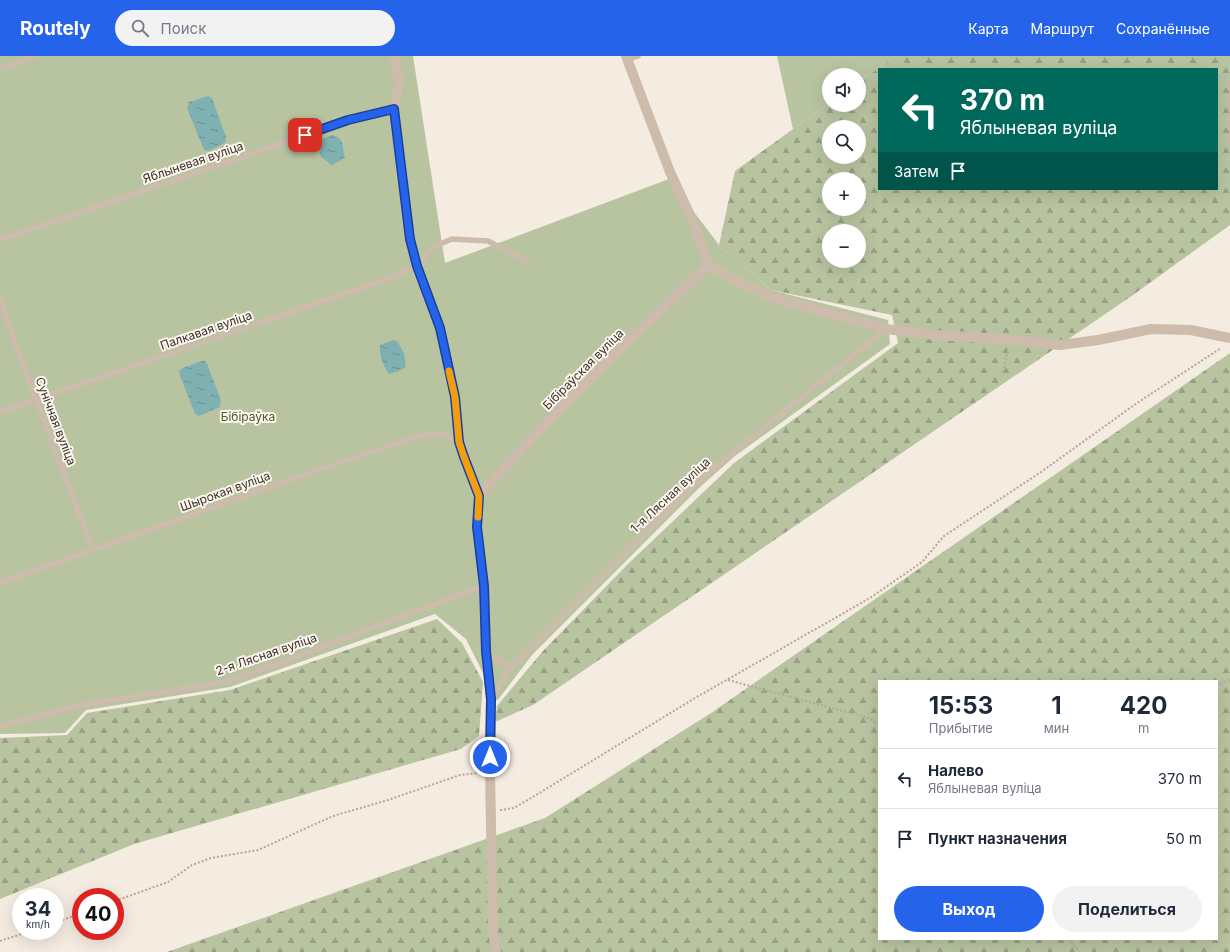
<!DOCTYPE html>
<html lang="ru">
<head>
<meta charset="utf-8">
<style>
  body { margin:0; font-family:Inter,sans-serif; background:#f2f2f3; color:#1f2937; height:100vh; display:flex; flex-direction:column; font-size:15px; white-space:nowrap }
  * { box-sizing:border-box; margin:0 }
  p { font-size:13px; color:#747a83 }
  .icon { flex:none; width:22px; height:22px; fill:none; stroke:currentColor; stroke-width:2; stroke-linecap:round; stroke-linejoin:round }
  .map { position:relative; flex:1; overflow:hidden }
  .sheet { position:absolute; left:878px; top:624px; width:340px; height:260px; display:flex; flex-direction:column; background:#fff; border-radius:0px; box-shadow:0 4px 16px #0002 }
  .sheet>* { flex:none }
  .banner { position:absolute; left:878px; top:12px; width:340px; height:122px; border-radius:0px; box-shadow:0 4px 16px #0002; background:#00695c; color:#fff; overflow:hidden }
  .fabs { position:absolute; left:822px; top:12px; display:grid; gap:8px }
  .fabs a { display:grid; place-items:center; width:44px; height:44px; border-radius:50%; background:#fff; box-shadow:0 4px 16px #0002; font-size:20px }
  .speed { position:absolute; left:12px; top:832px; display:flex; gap:8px; font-size:20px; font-weight:700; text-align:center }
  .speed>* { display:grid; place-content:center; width:52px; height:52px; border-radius:50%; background:#fff; box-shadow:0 4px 16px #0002; line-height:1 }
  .speed small { font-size:10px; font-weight:400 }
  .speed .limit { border:6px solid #d22; background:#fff; color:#111 }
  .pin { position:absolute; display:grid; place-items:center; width:34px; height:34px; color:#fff; margin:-17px; border-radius:8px; box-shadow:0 2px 6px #0006 }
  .me { position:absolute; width:44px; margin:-22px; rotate:0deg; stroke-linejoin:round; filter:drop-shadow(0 0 3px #0008) }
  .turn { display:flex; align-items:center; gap:14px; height:84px; padding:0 16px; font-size:18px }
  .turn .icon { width:52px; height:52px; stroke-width:2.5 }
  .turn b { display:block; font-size:28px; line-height:34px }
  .then { display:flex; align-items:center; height:38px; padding:0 16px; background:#0003; gap:8px; font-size:15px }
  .eta { display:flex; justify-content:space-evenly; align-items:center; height:68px; text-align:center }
  .eta b { font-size:24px; font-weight:700; line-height:28px }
  .cta { display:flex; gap:8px; margin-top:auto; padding:8px 16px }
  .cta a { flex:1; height:46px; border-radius:24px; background:#2563eb; color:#fff; font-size:16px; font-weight:700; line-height:46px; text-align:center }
  .cta a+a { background:#f2f2f3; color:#1f2937 }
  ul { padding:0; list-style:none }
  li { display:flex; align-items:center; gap:12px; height:60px; padding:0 16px; border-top:1px solid #e0e1e3 }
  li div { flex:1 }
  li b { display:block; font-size:15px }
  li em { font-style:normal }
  header { display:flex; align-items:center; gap:24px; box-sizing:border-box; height:56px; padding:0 20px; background:#2563eb; color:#fff }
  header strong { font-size:19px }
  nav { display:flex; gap:22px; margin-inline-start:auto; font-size:14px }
  .search { width:280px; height:36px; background:#f2f2f3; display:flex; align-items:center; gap:10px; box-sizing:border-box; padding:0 14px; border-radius:22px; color:#747a83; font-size:15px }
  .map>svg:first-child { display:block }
</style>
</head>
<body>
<header>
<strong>Routely</strong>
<div class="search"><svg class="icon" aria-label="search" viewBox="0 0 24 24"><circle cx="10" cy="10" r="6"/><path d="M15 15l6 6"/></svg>Поиск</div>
<nav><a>Карта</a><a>Маршрут</a><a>Сохранённые</a></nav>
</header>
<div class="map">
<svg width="1230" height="896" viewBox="0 0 1230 896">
  <defs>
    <pattern id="forest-firs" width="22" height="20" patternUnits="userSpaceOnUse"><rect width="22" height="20" fill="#b8c4a0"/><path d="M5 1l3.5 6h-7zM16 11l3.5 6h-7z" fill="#97a083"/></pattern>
    <pattern id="water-ripples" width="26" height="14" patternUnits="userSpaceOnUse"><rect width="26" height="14" fill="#7fb0b2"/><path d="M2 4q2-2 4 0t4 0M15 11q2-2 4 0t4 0" fill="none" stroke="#699091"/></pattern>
  </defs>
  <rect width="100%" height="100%" fill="#f4ebe1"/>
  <path fill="url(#forest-firs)" fill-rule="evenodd" d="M 895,0 L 1230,0 L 1230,169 L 1133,239 L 533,649 L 495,666 L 497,650 L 543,595 L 628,508 L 734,407 L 898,287 L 892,259 L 771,234 L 719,189 L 735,115 L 829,47 L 829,49 L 859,49 L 859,26 ZM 879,13 L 1217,13 L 1217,133 L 879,133 ZM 829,71 L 859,71 L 859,101 L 829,101 ZM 829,123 L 859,123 L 859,153 L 829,153 ZM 829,175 L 859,175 L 859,205 L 829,205 Z
    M 1230,297 L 1230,896 L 167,896 L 545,762 L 711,657 ZM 879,625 L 1217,625 L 1217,883 L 879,883 Z
    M 437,563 L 462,587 L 483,626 L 479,680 L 461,693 L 134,788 L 0,843 L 0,682 L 67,679 L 87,657 L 230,634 Z"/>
  <path fill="#b8c4a0" d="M 0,0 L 413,0 L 445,207 L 669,123 L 719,189 L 771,234 L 888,264 L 890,288 L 735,400 L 699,432 L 532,599 L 497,645 L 466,583 L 435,558 L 230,631 L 86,654 L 65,677 L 0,678 Z
    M 777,0 L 895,0 L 859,26 L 859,19 L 829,19 L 829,47 L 793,73 Z"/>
  <path fill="url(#water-ripples)" d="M 208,40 L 212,42 L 226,81 L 225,87 L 208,95 L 204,94 L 187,52 L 189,46 Z
    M 332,79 C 345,82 342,91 345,102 L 332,109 L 321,101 L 317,88 L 319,85 Z
    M 393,284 L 397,285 L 404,297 L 406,311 L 399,315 L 389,318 C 383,310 379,299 380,289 Z
    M 201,305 L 206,305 L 221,344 L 220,351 L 199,360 L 195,358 L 180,320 L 179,315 L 183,312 Z"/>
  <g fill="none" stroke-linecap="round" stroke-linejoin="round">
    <path stroke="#b9a596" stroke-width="2" stroke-dasharray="2 2" stroke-linecap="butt" d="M 1003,316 L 1008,293
      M 728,624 L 869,662 L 879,669
      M 1217,630 L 1230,623
      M 500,754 L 514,752 L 541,736 L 695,642 L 870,542 L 922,506 L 944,480 L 1041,416 L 1137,347 L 1221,292
      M 115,845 L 168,826 L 192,809 L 211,802 L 258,794 L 333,760 L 388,744 L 460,719 L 479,717
      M 55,867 L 81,857
      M 1069,883 L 1079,896
      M 0,885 L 31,875"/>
    <path stroke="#cdbbac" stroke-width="5.5" d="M 627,3 L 638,0
      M 0,13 L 36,0
      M 0,184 L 349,64 L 394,53
      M 0,243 L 17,293 L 93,494
      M 0,356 L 390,222 L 417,210 L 435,190 L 452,183 L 488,185 L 527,205
      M 0,527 L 312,416 L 422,379 L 446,379 L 459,386
      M 487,596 L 499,605 L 511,611
      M 491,643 L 511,611 L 693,429 L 886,273
      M 0,670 L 82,649 L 224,626 L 290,603 L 483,530"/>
    <path stroke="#cdbbac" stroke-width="10" d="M 394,0 L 399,26 L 394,53 L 410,183 L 417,210 L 440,272 L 455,341 L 459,386 L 464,401 L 479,440 C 551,359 629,283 709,209
      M 626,0 L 670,116"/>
    <path stroke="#cdbbac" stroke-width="10" d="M 670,116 L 691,161 L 709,209 L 734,224 L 771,241 L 886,273 L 936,279 L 1014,284 L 1060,289 L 1098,284 L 1151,273 L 1191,274 L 1230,282
      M 479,440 L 477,471 L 483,530 L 486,595 L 491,643 L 490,716 L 493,875 L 496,896"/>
  </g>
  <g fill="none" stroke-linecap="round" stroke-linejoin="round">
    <g stroke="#184099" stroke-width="10">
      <path id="route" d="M 305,79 L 348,64 L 394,53 L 410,183 L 417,210 L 440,272 L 455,341 L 459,386 L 464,401 L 479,440 L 477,471 L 484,530 L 486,595 L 491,643 L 490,701"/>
    </g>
    <use href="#route" stroke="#2563eb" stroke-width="7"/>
    <path stroke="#f59e0b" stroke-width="7" d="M 449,315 L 455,341 L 459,386 L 464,401 L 479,440 L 478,461"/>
  </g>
  <g text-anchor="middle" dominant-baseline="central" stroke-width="4" stroke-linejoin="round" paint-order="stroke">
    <g font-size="12" fill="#3b302b" stroke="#fbf5ee">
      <text transform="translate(193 106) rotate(-19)">Яблыневая вуліца</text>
      <text transform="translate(206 274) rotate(-19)">Палкавая вуліца</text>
      <text transform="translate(583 313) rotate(-45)">Бібіраўская вуліца</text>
      <text transform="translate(56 365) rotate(69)">Сунічная вуліца</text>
      <text transform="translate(225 435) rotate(-20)">Шырокая вуліца</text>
      <text transform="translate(670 439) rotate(-43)">1-я Лясная вуліца</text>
      <text transform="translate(266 598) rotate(-19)">2-я Лясная вуліца</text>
    </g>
    <g font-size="12" fill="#4a5a2e" stroke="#fbf5ee">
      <text x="248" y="360">Бібіраўка</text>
    </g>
  </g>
</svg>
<div class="fabs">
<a><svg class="icon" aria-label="sound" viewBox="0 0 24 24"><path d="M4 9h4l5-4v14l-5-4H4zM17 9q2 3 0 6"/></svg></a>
<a><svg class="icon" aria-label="search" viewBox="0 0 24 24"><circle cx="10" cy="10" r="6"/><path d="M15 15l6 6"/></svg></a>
<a>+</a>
<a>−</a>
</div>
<div class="speed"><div>34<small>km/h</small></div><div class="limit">40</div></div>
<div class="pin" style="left:305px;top:79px;background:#d93025"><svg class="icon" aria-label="arrive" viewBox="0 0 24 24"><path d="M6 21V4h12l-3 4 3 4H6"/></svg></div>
<svg class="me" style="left:490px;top:701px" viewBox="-20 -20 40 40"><circle r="17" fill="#2563eb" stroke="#fff" stroke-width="3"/><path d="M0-11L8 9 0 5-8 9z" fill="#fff"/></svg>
<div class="banner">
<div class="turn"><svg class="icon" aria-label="left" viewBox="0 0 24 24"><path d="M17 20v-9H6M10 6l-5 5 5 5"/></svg><div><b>370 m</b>Яблыневая вуліца</div></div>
<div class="then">Затем<svg class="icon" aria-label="arrive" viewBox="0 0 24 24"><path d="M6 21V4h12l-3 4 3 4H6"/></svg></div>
</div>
<section class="sheet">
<div class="eta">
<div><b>15:53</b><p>Прибытие</p></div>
<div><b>1</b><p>мин</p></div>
<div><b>420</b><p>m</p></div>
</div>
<ul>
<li><svg class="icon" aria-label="left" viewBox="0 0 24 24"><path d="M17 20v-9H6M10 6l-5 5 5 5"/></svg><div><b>Налево</b><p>Яблыневая вуліца</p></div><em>370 m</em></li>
<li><svg class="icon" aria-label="arrive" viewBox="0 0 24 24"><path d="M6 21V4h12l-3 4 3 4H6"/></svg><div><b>Пункт назначения</b></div><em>50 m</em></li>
</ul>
<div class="cta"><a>Выход</a><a>Поделиться</a></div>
</section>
</div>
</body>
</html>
